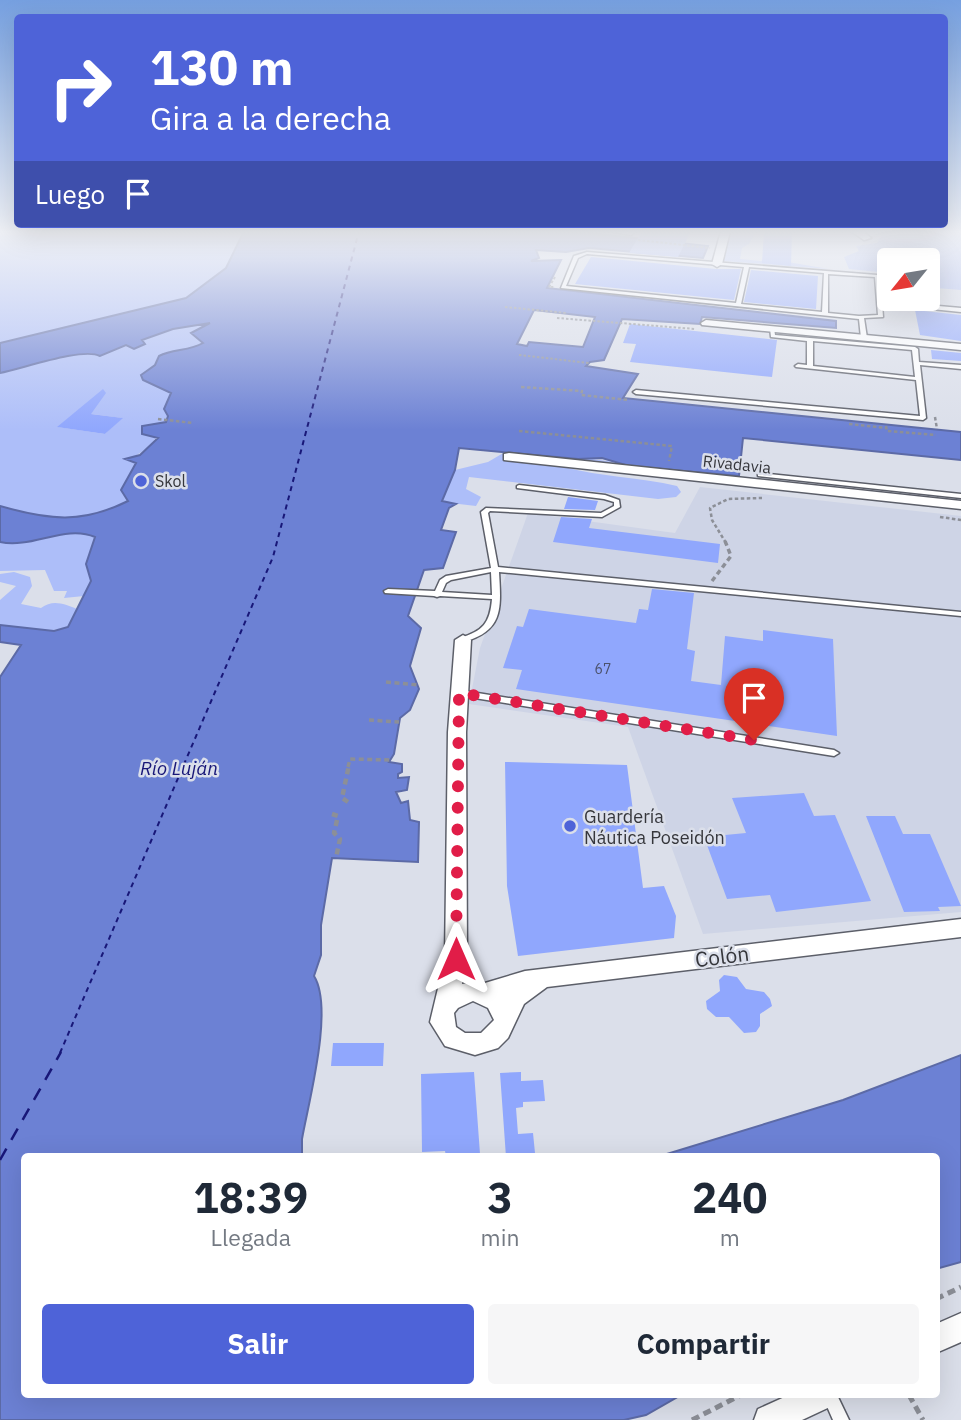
<!DOCTYPE html>
<html lang="es">
<head>
<meta charset="utf-8">
<style>
  body { margin:0; font-family:"IBM Plex Sans",sans-serif; background:#f6f6f7; color:#1f2937; height:100vh; display:flex; flex-direction:column; font-size:26px; white-space:nowrap }
  * { box-sizing:border-box; margin:0 }
  p { font-size:23px; color:#747a83 }
  .icon { flex:none; width:38px; height:38px; fill:none; stroke:currentColor; stroke-width:2; stroke-linecap:round; stroke-linejoin:round }
  .map { position:relative; flex:1; overflow:hidden }
  .side { position:absolute; left:21px; top:1153px; width:919px; height:245px; display:flex; flex-direction:column; background:#fff; border-radius:7px; box-shadow:0 7px 28px #0002 }
  .side>* { flex:none }
  .guide { position:absolute; left:14px; top:14px; width:934px; height:214px; border-radius:7px; box-shadow:0 7px 28px #0002; background:#4e63d8; color:#fff; overflow:hidden }
  .needle { width:46px; rotate:240deg }
  .tools { position:absolute; left:877px; top:248px; display:grid; gap:14px }
  .tools a { display:grid; place-items:center; width:63px; height:63px; border-radius:7px; background:#fff; box-shadow:0 7px 28px #0002; font-size:35px }
  .pin { position:absolute; display:grid; place-items:center; width:60px; height:60px; color:#fff; margin:-72px -30px; border-radius:50% 50% 50% 0; rotate:-45deg; box-shadow:0 0 7px #0007 }
  .pin .icon { rotate:45deg }
  .me { position:absolute; width:77px; margin:-38px; rotate:0deg; stroke-linejoin:round; filter:drop-shadow(0 0 5px #0008) }
  .turn { display:flex; align-items:center; gap:24px; height:147px; padding:0 21px; font-size:32px }
  .turn .icon { width:91px; height:91px; stroke-width:2.5 }
  .turn b { display:block; font-size:49px; line-height:60px }
  .then { display:flex; align-items:center; height:66px; padding:0 21px; background:#0003; gap:14px; font-size:26px }
  .eta { display:flex; justify-content:space-evenly; align-items:center; height:119px; text-align:center }
  .eta b { font-size:42px; font-weight:800; line-height:49px }
  .action { display:flex; gap:14px; margin-top:auto; padding:14px 21px }
  .action a { flex:1; height:80px; border-radius:7px; background:#4e63d8; color:#fff; font-size:28px; font-weight:800; line-height:80px; text-align:center }
  .action a+a { background:#f6f6f7; color:#1f2937 }
  .map>svg:first-child { display:block }
</style>
</head>
<body>
<div class="map">
<svg width="961" height="1420" viewBox="0 0 961 1420">
  <rect width="100%" height="100%" fill="#dbdfea"/>
  <path fill="#ced4e6" d="M 700,487 L 961,516 L 961,912 L 703,934 L 628,727 L 469,704 L 480,648 L 528,513 L 675,533 Z"/>
  <path fill="#adbef9" fill-rule="evenodd" d="M 0,231 L 244,232 L 226,268 L 186,298 L 0,343 Z
    M 736,231 L 753,231 L 754,235 L 749,244 L 742,248 L 740,259 L 761,261 L 764,258 L 829,269 L 723,261 L 730,236 Z
    M 870,231 L 961,231 L 961,290 L 936,288 L 928,283 L 928,261 L 889,261 L 889,273 L 849,269 L 844,257 L 859,251 L 856,246 L 877,243 L 882,234 Z
    M 210,323 L 207,327 L 191,333 L 204,342 C 182,355 173,343 156,364 C 150,372 146,369 143,380 L 171,393 L 165,409 L 168,416 C 159,437 148,452 126,460 L 136,463 L 121,490 L 129,501 C 82,524 49,521 0,506 L 0,373 C 22,369 82,347 100,356 L 115,348 L 144,343 L 141,341 L 173,329 ZM 76,412 L 122,418 L 105,434 L 58,427 Z
    M 505,452 C 547,457 590,455 629,466 L 564,467 C 601,477 640,477 677,486 L 681,492 L 676,497 L 658,499 L 469,477 L 466,489 L 481,497 L 476,506 L 442,502 L 455,470 L 488,462 Z
    M 82,531 L 95,536 L 86,564 L 91,581 L 84,596 L 64,598 L 67,591 L 54,591 L 45,570 L 0,571 L 0,542 L 28,542 Z
    M 14,572 L 30,577 L 32,586 L 21,604 L 41,608 C 53,599 64,604 77,609 L 68,627 C 45,634 23,629 0,625 L 0,600 L 16,586 L 0,582 L 0,574 Z"/>
  <path fill="#6c81d4" stroke="#5c6aa6" stroke-width="2" fill-rule="evenodd" d="M 244,231 L 572,231 L 708,246 L 703,258 L 589,248 L 566,252 L 536,250 L 539,258 L 531,261 L 561,260 L 547,288 L 836,321 L 836,328 L 702,317 L 700,324 L 622,319 L 604,360 L 590,362 L 586,366 L 638,374 L 623,398 L 961,432 L 961,460 L 743,438 L 739,476 L 629,466 L 602,458 L 578,459 L 459,448 L 455,470 L 442,501 L 456,504 L 449,508 L 441,530 L 456,532 L 443,568 L 424,570 L 408,616 L 421,628 L 410,666 L 419,689 L 410,710 L 400,718 L 394,754 L 389,762 L 402,764 L 402,772 L 398,774 L 398,778 L 409,777 L 407,790 L 396,792 L 401,803 L 408,801 L 410,820 L 419,822 L 418,862 L 332,858 L 321,925 L 321,955 L 314,976 C 334,1008 309,1100 302,1139 L 302,1157 L 24,1157 L 24,1395 L 681,1395 L 646,1415 L 624,1420 L 0,1420 L 0,677 L 21,645 L 0,642 L 0,625 L 54,631 L 68,627 L 91,581 L 86,564 L 95,537 C 65,524 32,549 0,542 L 0,506 C 49,520 82,524 128,501 L 121,490 L 136,463 L 125,459 L 140,455 L 158,438 L 142,434 L 142,426 L 166,422 L 168,416 L 164,409 L 171,393 L 143,380 L 141,375 L 155,365 L 159,356 C 173,349 189,351 203,343 L 191,333 L 210,323 L 173,329 L 142,340 L 145,344 L 134,349 L 126,345 L 100,356 C 82,347 22,369 0,373 L 0,343 L 186,298 L 226,268 ZM 534,310 L 595,317 L 583,347 L 529,342 L 527,346 L 517,344 Z
    M 961,1055 L 961,1262 L 936,1269 L 936,1157 L 657,1157 L 843,1100 Z"/>
  <g fill="none" stroke-linecap="round" stroke-linejoin="round">
    <path stroke="#181778" stroke-width="2" stroke-dasharray="5 4.5" stroke-linecap="butt" d="M 60,1053 L 273,557 L 359,231"/>
    <path stroke="#181778" stroke-width="2.5" stroke-dasharray="13 10" stroke-linecap="butt" d="M 0,1160 L 61,1052"/>
  </g>
  <path fill="#90a7fd" d="M 642,231 L 691,231 L 678,257 L 629,253 Z
    M 764,231 L 792,231 L 791,266 L 762,263 Z
    M 591,257 L 716,269 L 741,269 L 734,300 L 575,284 Z
    M 751,270 L 818,276 L 816,309 L 744,302 Z
    M 915,310 L 961,315 L 961,341 L 920,335 Z
    M 630,324 L 777,340 L 772,377 L 630,362 L 636,344 L 623,343 Z
    M 931,350 L 961,353 L 961,361 L 932,359 Z
    M 103,389 L 106,393 L 91,414 L 123,418 L 105,434 L 57,427 Z
    M 568,497 L 598,501 L 595,510 L 564,509 Z
    M 561,517 L 592,519 L 589,528 L 720,544 L 718,563 L 553,542 Z
    M 652,589 L 694,593 L 687,649 L 695,651 L 691,681 L 721,685 L 725,636 L 763,641 L 763,630 L 833,639 L 837,736 L 516,689 L 522,670 L 503,668 L 517,626 L 523,627 L 529,609 L 636,623 L 639,609 L 648,610 Z
    M 505,762 L 627,765 L 643,888 L 664,886 L 676,916 L 674,938 L 518,956 L 507,886 Z
    M 804,793 L 814,816 L 835,815 L 871,901 L 776,912 L 770,895 L 727,899 L 704,837 L 746,833 L 732,798 Z
    M 866,816 L 895,816 L 903,834 L 930,834 L 961,906 L 938,907 L 940,911 L 904,912 Z
    M 724,975 L 737,977 L 746,989 L 764,992 L 770,999 L 772,1006 L 760,1014 L 760,1026 L 756,1032 L 744,1033 L 729,1017 L 716,1017 L 707,1009 L 706,1001 L 720,991 L 719,980 Z
    M 333,1043 L 384,1043 L 383,1066 L 331,1066 Z
    M 474,1072 L 480,1154 L 446,1156 L 445,1151 L 422,1152 L 421,1074 Z
    M 521,1072 L 521,1081 L 543,1080 L 545,1101 L 523,1102 L 523,1107 L 516,1108 L 518,1134 L 533,1133 L 535,1153 L 525,1153 L 525,1157 L 506,1157 L 500,1073 Z"/>
  <g fill="none" stroke-linecap="round" stroke-linejoin="round">
    <g stroke="#5c5f69" stroke-width="3">
      <path id="service" d="M 608,231 L 636,231 L 631,235 Z
        M 587,252 L 877,275 L 879,276 L 882,301 L 961,308 L 961,312 L 882,304 L 883,317 L 864,318 L 867,338 L 864,340 L 861,338 L 859,319 L 561,288 L 574,256 ZM 587,254 L 744,267 L 736,303 L 566,286 L 578,258 ZM 749,267 L 824,273 L 822,312 L 741,304 ZM 828,274 L 875,277 L 878,315 L 859,316 L 828,313 Z
        M 770,328 L 774,328 L 775,335 L 915,347 L 918,349 L 919,362 L 961,365 L 961,369 L 920,365 L 926,418 L 923,420 L 636,394 L 633,392 L 636,390 L 920,416 L 916,380 L 796,367 L 795,366 L 798,364 L 807,365 L 807,341 L 771,337 ZM 813,341 L 912,350 L 915,377 L 813,366 Z
        M 760,473 L 961,494 L 961,498 L 758,476 L 758,474 Z
        M 519,485 L 605,495 L 619,500 L 620,507 L 602,517 L 490,511 L 488,513 L 498,567 L 961,612 L 961,616 L 499,572 C 501,608 504,631 463,642 L 459,640 L 460,638 C 483,631 490,623 492,599 L 440,596 L 437,597 L 434,596 L 385,593 L 384,591 L 388,589 L 435,591 L 440,580 L 446,576 L 491,568 L 481,512 L 486,508 L 601,513 L 614,506 L 614,502 L 604,499 L 517,488 L 517,486 ZM 491,572 L 492,595 L 442,592 L 446,583 L 451,580 Z
        M 459,690 L 834,750 L 839,753 L 834,756 L 456,695 L 455,693 L 456,691 Z
        M 822,1395 L 837,1395 L 849,1420 L 833,1420 Z"/>
    </g>
    <g stroke="#5c5f69" stroke-width="3">
      <path id="minor" d="M 721,231 L 730,231 L 722,264 L 717,267 L 712,264 Z
        M 851,231 L 862,231 L 871,238 L 864,240 Z
        M 706,320 L 961,344 L 961,350 L 702,325 L 701,323 Z
        M 509,453 L 961,501 L 961,509 L 504,460 L 504,454 Z
        M 463,635 L 471,640 L 466,732 L 467,959 L 462,984 L 473,982 L 485,983 L 525,971 L 961,919 L 961,937 L 547,987 L 524,1004 L 508,1038 L 498,1048 L 475,1055 L 445,1046 L 430,1022 L 445,959 L 448,732 L 455,640 ZM 473,1001 L 488,1008 L 494,1020 L 481,1033 L 465,1033 L 456,1027 L 454,1013 L 458,1008 Z
        M 961,1313 L 961,1342 L 936,1353 L 936,1324 Z
        M 789,1395 L 836,1395 L 832,1406 L 802,1420 L 754,1420 L 758,1409 Z"/>
    </g>
    <path stroke="#8c8f97" stroke-width="2" stroke-dasharray="2.5 2" stroke-linecap="butt" d="M 562,231 L 604,236
      M 638,240 L 710,248
      M 555,277 L 549,287 L 555,287
      M 505,307 L 567,313
      M 557,318 L 695,329
      M 519,355 L 589,363"/>
    <path stroke="#8c8f97" stroke-width="2.5" stroke-dasharray="3.5 2.5" stroke-linecap="butt" d="M 521,387 L 582,391 L 581,395 L 629,400
      M 935,417 L 937,429
      M 158,419 L 193,423
      M 849,424 L 887,428
      M 886,426 L 887,431 L 936,435
      M 519,431 L 672,446 L 669,461
      M 940,517 L 961,520
      M 726,543 L 712,520 L 710,508 L 728,499 L 762,498"/>
    <path stroke="#8c8f97" stroke-width="3.5" stroke-dasharray="5 3.5" stroke-linecap="butt" d="M 712,581 L 731,556 L 725,541
      M 386,682 L 418,685
      M 369,720 L 399,722
      M 348,767 L 350,759 L 390,760"/>
    <path stroke="#8c8f97" stroke-width="4.5" stroke-dasharray="6 4.5" stroke-linecap="butt" d="M 348,802 L 342,798 L 349,765
      M 332,814 L 338,816 L 334,833 L 340,839 L 336,858"/>
    <path stroke="#8c8f97" stroke-width="5" stroke-dasharray="8 5" stroke-linecap="butt" d="M 936,1299 L 961,1287
      M 909,1395 L 923,1420
      M 692,1420 L 741,1395"/>
    <use href="#service" fill="#fff" fill-rule="evenodd"/>
    <use href="#minor" fill="#fff" fill-rule="evenodd"/>
  </g>
  <linearGradient id="sky" x2="0" y2="1"><stop stop-color="#76a0e0"/><stop offset="0.54" stop-color="#eff1f6"/><stop offset="1" stop-color="#eff1f6" stop-opacity="0"/></linearGradient>
  <rect width="961" height="430" fill="url(#sky)"/>
  <g fill="none" stroke-linecap="round" stroke-linejoin="round">
    <path stroke="#e11d48" stroke-width="12" stroke-dasharray="0 21.6" d="M 456,959 L 459,693 L 754,740"/>
  </g>
  <g fill="#4e63d8" stroke="#dbdfea" stroke-width="2.5">
    <circle cx="141" cy="481" r="7"/>
    <circle cx="570" cy="826" r="7"/>
  </g>
  <g text-anchor="middle" dominant-baseline="central" stroke-width="5" stroke-linejoin="round" paint-order="stroke">
    <g font-size="14" fill="#4c526c">
      <text x="603" y="669">67</text>
    </g>
    <g font-size="16" fill="#35363b" stroke="#dbdfea">
      <text transform="translate(737 464) rotate(6)">Rivadavia</text>
    </g>
    <g font-size="16" fill="#35363b" stroke="#dbdfea" text-anchor="start">
      <text x="155" y="481">Skol</text>
    </g>
    <g font-size="18" fill="#35363b" stroke="#dbdfea" text-anchor="start">
      <text x="584" y="816">Guardería<tspan x="584" dy="21">Náutica Poseidón</tspan></text>
    </g>
    <g font-size="19" font-style="italic" fill="#181778" stroke="#dbdfea">
      <text x="179" y="768">Río Luján</text>
    </g>
    <g font-size="21" fill="#35363b" stroke="#dbdfea">
      <text transform="translate(722 956) rotate(-7)">Colón</text>
    </g>
  </g>
</svg>
<div class="tools">
<a><svg class="needle" viewBox="-14 -14 28 28"><path d="M0-13l5 13h-10z" fill="#e53935"/><path d="M0 13l5-13h-10z" fill="#747a83"/></svg></a>
</div>
<div class="pin" style="left:754px;top:740px;background:#d93025"><svg class="icon" aria-label="arrive" viewBox="0 0 24 24"><path d="M6 21V4h12l-3 4 3 4H6"/></svg></div>
<svg class="me" style="left:456px;top:959px" viewBox="-20 -20 40 40"><path d="M0-17L14 15 0 8-14 15z" fill="#e11d48" stroke="#fff" stroke-width="4"/></svg>
<div class="guide">
<div class="turn"><svg class="icon" aria-label="right" viewBox="0 0 24 24"><path d="M7 20v-9h11M14 6l5 5-5 5"/></svg><div><b>130 m</b>Gira a la derecha</div></div>
<div class="then">Luego<svg class="icon" aria-label="arrive" viewBox="0 0 24 24"><path d="M6 21V4h12l-3 4 3 4H6"/></svg></div>
</div>
<section class="side">
<div class="eta">
<div><b>18:39</b><p>Llegada</p></div>
<div><b>3</b><p>min</p></div>
<div><b>240</b><p>m</p></div>
</div>
<div class="action"><a>Salir</a><a>Compartir</a></div>
</section>
</div>
</body>
</html>
